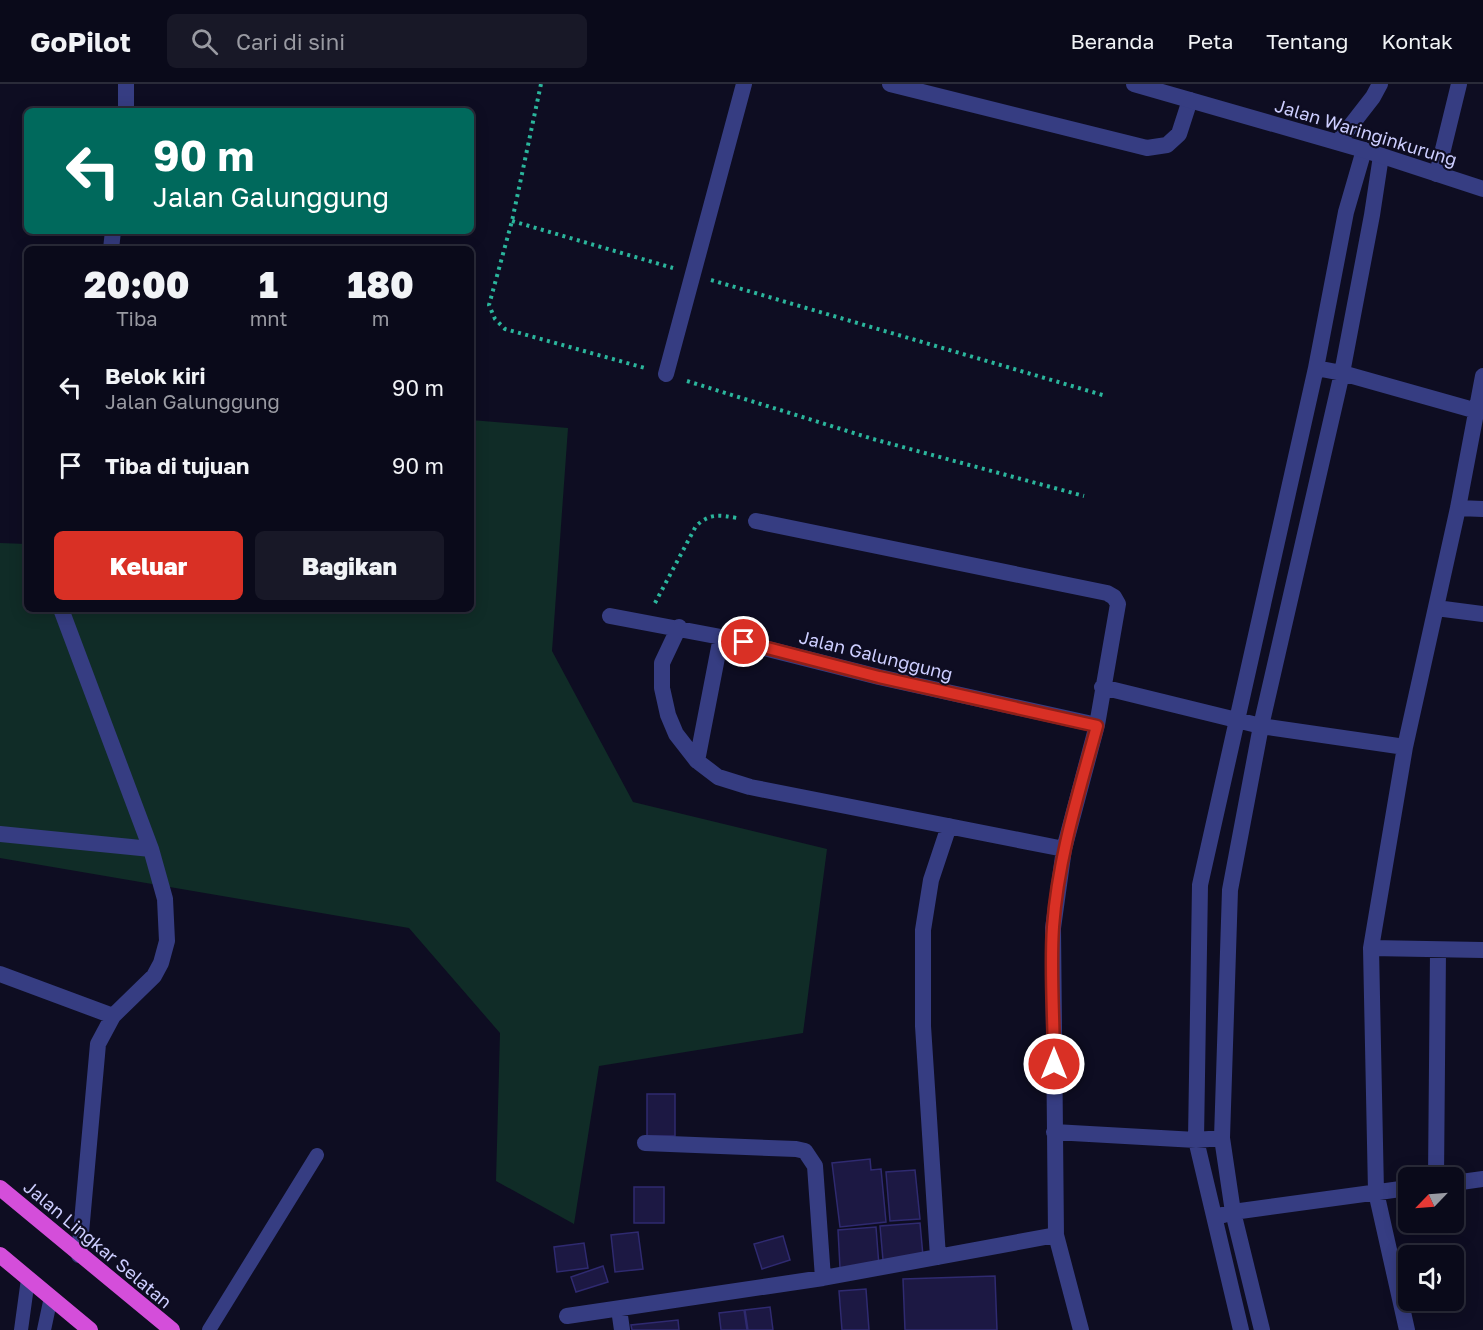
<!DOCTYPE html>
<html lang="id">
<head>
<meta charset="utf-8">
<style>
  body { margin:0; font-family:"Golos Text",sans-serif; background:#181827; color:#f1f3f6; height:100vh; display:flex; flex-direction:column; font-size:22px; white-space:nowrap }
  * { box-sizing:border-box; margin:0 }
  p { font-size:20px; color:#999aa2 }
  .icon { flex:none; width:33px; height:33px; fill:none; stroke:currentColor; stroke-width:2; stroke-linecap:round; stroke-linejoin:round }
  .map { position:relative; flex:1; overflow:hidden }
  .details { position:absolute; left:24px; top:162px; width:450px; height:366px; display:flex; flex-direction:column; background:#0a0a1a; border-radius:9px; box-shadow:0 3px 15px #0003,0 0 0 2px #2a2b39 }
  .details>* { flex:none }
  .banner { position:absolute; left:24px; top:24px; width:450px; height:126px; border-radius:9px; box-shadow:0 3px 15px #0003,0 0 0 2px #2a2b39; background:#00695c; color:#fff; overflow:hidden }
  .needle { width:39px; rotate:245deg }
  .tools { position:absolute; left:1398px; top:1083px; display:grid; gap:12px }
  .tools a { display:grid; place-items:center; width:66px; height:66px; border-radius:9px; background:#0a0a1a; box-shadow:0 3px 15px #0003,0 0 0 2px #2a2b39; font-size:30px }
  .pin { position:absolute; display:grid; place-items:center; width:51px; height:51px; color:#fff; margin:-26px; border:3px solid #fff; border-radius:50%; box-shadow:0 2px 6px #0007 }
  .me { position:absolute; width:66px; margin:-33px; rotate:0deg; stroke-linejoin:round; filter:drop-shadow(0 0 4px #0008) }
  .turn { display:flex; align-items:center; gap:21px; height:126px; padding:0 30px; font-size:27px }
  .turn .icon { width:78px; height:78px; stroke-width:2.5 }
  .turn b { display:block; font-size:42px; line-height:51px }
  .eta { display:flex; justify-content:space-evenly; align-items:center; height:102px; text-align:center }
  .eta b { font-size:36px; font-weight:800; line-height:42px }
  .action { display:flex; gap:12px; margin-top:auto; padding:12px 30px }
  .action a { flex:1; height:69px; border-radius:9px; background:#d93025; color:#fff; font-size:24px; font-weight:800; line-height:69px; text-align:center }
  .action a+a { background:#181827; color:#f1f3f6 }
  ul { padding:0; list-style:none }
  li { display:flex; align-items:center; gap:18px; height:78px; padding:0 30px }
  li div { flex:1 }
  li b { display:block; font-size:22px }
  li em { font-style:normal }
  header { display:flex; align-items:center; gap:36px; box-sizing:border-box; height:84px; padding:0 30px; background:#0a0a1a; border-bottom:2px solid #2a2b39 }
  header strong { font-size:28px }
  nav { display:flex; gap:33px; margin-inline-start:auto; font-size:21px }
  .search { width:420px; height:54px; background:#181827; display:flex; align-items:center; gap:15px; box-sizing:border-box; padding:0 21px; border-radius:9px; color:#999aa2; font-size:22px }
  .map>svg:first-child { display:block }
</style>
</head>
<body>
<header>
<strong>GoPilot</strong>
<div class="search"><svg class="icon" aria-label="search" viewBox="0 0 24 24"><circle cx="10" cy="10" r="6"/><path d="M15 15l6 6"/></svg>Cari di sini</div>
<nav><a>Beranda</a><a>Peta</a><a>Tentang</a><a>Kontak</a></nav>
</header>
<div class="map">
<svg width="1483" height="1246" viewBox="0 0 1483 1246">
  <rect width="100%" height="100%" fill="#0e0d22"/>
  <path fill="#102c27" d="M 471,336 L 568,344 L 552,567 L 633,718 L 827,765 L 803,949 L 599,982 L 574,1140 L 496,1097 L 500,949 L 409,844 L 0,774 L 0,459 L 27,460 L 27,525 L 471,525 Z"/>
  <path fill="#1c1843" stroke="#2f2a70" stroke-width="1.5" d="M 647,1010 L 675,1010 L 675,1052 L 647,1052 Z
    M 870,1075 L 871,1086 L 881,1085 L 886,1138 L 840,1143 L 832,1079 Z
    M 915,1086 L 920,1135 L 890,1137 L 886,1088 Z
    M 634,1103 L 664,1103 L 664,1139 L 634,1139 Z
    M 920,1139 L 923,1172 L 883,1176 L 880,1142 Z
    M 876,1143 L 879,1182 L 840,1184 L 838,1146 Z
    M 638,1148 L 643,1185 L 615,1188 L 611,1151 Z
    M 783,1152 L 790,1176 L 762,1185 L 754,1160 Z
    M 584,1159 L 588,1184 L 557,1188 L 554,1163 Z
    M 603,1182 L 608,1198 L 576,1208 L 571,1193 Z
    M 995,1192 L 997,1246 L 905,1246 L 903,1195 Z
    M 866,1205 L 869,1246 L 842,1246 L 839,1207 Z
    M 770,1223 L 773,1246 L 748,1246 L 745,1226 Z
    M 744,1226 L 747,1246 L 721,1246 L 719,1229 Z
    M 678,1236 L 679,1246 L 632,1246 L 631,1241 Z"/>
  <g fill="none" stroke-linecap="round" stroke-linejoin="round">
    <path stroke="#2bb59c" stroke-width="4" stroke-dasharray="3 4.5" stroke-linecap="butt" d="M 541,0 L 512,137 L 489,221 L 495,235 L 505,245 L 645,284
      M 512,137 L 673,184
      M 711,196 L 1106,312
      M 687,297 L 873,355 L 1084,412
      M 655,519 L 696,442 C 710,429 719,431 737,434"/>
    <path stroke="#363d82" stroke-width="14" d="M 21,1246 L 28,1195
      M 44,1246 L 51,1213
      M 209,1246 L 317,1071"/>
    <path stroke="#363d82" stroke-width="16" d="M 890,0 L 1147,64 L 1167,61 L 1179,50 L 1190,16
      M 126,27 L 126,0
      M 1338,58 L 1373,13 L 1380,0
      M 1437,90 L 1459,0
      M 111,165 L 113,147
      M 1316,284 L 1342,289 L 1477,327
      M 666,290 L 744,0
      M 1458,424 L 1483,425
      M 756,437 L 1107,509 L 1114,513 L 1118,520 L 1097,641 L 1064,765 L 1053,844 L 1056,1151 L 1081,1246
      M 1436,524 L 1483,530
      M 61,525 L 151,765 L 165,815 L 167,857 L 161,879 L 154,892 L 113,932 L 98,960 L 79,1171
      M 610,532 L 721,553 L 879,593 L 1097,641
      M 679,543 L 662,579 L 662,604 L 668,631 L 676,650 L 697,677
      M 721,553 L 697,677 L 718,693 L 750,703 L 1064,765
      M 1102,603 L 1261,642 L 1405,663
      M 0,750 L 151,765
      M 1371,864 L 1483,866
      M 0,890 L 113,932
      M 1054,1048 L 1196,1056 L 1222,1054
      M 645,1059 L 796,1065 L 805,1067 L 815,1082 L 823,1194
      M 1436,1094 L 1438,867
      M 1454,1099 L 1483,1095
      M 1223,1131 L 1233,1128 L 1408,1104
      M 938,1173 L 923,942 L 923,846 L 931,796 L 949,742
      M 619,1225 L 622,1246
      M 567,1232 L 823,1194 L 1056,1151
      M 1241,1246 L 1196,1056 L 1200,801 L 1316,284 L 1346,128 L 1364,66
      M 1262,1246 L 1233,1128 L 1222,1054 L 1230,806 L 1261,642 L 1342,289 L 1372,131 L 1381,72
      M 1407,1246 L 1376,1108 L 1371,864 L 1405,663 L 1458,424 L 1483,292"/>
    <path stroke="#363d82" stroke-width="16" d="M 1134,0 L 1364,66 L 1483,105"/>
    <path stroke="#d44eda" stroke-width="16" d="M 0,1104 L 172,1246
      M 0,1171 L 90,1246"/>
  </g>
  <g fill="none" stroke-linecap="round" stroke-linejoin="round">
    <g stroke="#8d1f18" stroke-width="15">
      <path id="route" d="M 744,558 L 879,593 L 1097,642 C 1079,708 1058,774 1053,843 C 1050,887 1054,935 1054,980"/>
    </g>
    <use href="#route" stroke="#d93025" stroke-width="10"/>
  </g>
  <g text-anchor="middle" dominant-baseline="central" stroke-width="4.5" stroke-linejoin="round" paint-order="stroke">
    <g font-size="18" fill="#cdceff" stroke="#0e0d22">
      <text transform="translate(1366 48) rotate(17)">Jalan Waringinkurung</text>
      <text transform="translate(876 571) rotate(14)">Jalan Galunggung</text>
      <text transform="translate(98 1160) rotate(40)">Jalan Lingkar Selatan</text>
    </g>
  </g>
</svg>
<div class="tools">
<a><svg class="needle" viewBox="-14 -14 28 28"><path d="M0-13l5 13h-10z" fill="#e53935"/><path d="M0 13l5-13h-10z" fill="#999aa2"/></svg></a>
<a><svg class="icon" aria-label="sound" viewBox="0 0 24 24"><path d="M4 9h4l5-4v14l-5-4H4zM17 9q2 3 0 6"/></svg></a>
</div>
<div class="pin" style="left:744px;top:558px;background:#d93025"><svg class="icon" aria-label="arrive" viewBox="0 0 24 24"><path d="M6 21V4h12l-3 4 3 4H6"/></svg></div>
<svg class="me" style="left:1054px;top:980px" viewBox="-20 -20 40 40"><circle r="17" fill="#d93025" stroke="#fff" stroke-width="3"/><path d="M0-11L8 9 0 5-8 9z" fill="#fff"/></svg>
<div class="banner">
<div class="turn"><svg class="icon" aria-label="left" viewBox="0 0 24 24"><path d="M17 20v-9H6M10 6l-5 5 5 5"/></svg><div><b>90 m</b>Jalan Galunggung</div></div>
</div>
<section class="details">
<div class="eta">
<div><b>20:00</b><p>Tiba</p></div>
<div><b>1</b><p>mnt</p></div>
<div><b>180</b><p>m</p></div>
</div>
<ul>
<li><svg class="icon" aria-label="left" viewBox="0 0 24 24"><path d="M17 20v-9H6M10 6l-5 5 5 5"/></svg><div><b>Belok kiri</b><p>Jalan Galunggung</p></div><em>90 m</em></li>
<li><svg class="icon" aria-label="arrive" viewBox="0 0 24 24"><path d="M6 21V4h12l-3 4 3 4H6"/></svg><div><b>Tiba di tujuan</b></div><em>90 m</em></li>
</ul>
<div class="action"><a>Keluar</a><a>Bagikan</a></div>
</section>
</div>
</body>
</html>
